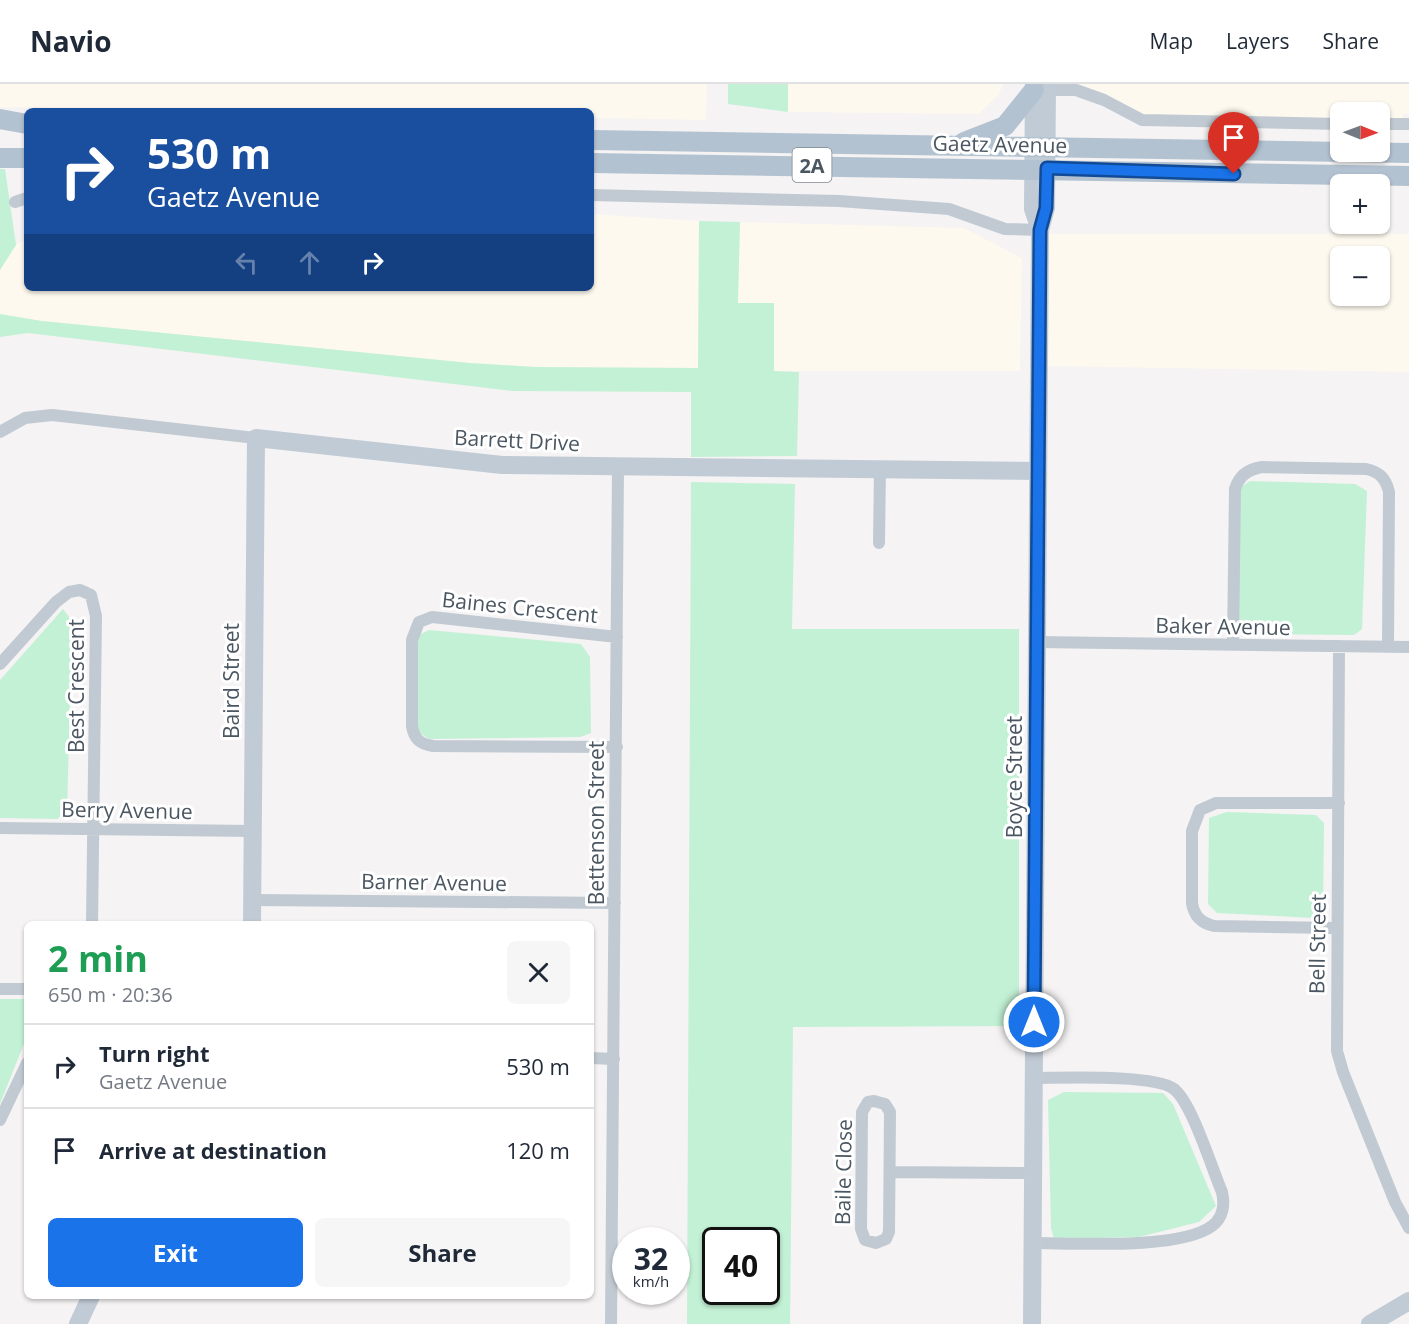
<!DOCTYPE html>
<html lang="en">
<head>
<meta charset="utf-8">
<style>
  body { margin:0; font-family:"Open Sans",sans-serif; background:#f6f6f7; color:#1f2937; height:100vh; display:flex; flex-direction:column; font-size:22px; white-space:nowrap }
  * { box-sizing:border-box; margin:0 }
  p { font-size:20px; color:#747a83 }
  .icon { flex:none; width:33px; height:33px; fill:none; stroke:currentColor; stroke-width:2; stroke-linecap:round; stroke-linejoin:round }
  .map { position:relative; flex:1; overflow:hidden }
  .details { position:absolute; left:24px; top:837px; width:570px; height:378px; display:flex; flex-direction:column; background:#fff; border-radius:9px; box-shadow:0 2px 4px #0004 }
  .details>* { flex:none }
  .hud { position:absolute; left:24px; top:24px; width:570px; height:183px; border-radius:9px; box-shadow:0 2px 4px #0004; background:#1a4fa0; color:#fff; overflow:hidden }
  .needle { width:39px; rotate:91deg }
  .fabs { position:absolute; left:1330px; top:18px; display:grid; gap:12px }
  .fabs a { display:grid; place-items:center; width:60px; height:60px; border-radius:9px; background:#fff; box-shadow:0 2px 4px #0004; font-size:30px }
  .speed { position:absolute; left:612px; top:1143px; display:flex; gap:12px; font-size:30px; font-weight:700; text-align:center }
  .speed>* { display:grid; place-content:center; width:78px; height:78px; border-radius:50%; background:#fff; box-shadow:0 2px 4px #0004; line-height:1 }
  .speed small { font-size:15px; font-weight:400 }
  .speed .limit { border:3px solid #111; border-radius:9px; background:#fff; color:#111 }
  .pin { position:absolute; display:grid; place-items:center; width:51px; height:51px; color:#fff; margin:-62px -26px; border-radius:50% 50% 50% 0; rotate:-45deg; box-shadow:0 0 6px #0007 }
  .pin .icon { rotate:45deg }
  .me { position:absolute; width:66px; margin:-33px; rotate:0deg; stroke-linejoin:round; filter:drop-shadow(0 0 4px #0008) }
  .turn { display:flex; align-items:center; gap:21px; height:126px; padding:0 24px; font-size:27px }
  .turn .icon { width:78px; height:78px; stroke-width:2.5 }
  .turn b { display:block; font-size:42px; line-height:51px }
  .lanes { display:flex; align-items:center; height:57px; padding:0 24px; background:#0003; justify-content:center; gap:30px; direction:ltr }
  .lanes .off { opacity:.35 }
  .round { display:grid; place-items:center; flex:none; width:63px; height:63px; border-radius:9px; background:#f6f6f7 }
  .overview { display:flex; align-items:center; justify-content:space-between; height:102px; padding:0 24px }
  h1 { font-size:36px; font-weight:700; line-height:45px; color:#1e9e55 }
  .action { display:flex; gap:12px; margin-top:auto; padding:12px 24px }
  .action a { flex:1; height:69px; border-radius:9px; background:#1a73e8; color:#fff; font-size:24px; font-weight:700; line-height:69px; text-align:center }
  .action a+a { background:#f6f6f7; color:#1f2937 }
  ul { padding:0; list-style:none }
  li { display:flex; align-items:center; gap:18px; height:84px; padding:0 24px; border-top:2px solid #e0e1e3 }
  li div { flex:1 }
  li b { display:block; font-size:22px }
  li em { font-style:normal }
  header { display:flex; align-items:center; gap:36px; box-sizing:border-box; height:84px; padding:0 30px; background:#fff; border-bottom:2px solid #e0e1e3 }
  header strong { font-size:28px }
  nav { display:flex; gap:33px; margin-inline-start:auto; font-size:21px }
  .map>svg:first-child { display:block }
</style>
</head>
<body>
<header>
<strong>Navio</strong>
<nav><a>Map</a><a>Layers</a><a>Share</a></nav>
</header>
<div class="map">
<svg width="1409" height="1240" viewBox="0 0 1409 1240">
  <rect width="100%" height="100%" fill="#f5f3f3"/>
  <path fill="#fdf9ef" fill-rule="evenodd" d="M 0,0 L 707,0 L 706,36 L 591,34 L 591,27 L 206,27 L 0,23 Z
    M 788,0 L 1003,0 L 999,10 L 979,30 L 788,28 Z
    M 1047,0 L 1409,0 L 1409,30 L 1403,30 L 1403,40 L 1380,40 L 1380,28 L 1341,28 L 1341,40 L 1142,36 Z
    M 591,130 L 699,137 L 698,284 L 535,283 L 470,279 L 42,237 L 0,230 L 0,186 L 16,161 L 27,154 L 27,204 L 591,204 Z
    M 740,138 L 964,144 L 1022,174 L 1020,287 L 774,287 L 774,219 L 738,219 Z
    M 1045,150 L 1409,150 L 1409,288 L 1047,282 ZM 1341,172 L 1380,172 L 1380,212 L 1341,212 Z"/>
  <path fill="#c3f1d5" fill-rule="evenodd" d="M 728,0 L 788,0 L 788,28 L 728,20 Z
    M 0,85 L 5,85 L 16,161 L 0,186 Z
    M 699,137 L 740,138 L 738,219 L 774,219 L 774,287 L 799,288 L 797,372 L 691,373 L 691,308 L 513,307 L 28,249 L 0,253 L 0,230 L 42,237 L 470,279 L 535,283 L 698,284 Z
    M 1250,397 L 1355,400 L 1367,407 L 1362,545 L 1354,551 L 1245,550 L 1234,542 L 1235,407 Z
    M 691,398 L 795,400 L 792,545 L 1019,545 L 1019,942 L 793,943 L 790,1240 L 687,1240 ZM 716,1156 L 766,1156 L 766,1208 L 716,1208 Z
    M 63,525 L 72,537 L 67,729 L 57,735 L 0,734 L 0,596 Z
    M 429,546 L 581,560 L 590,573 L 591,649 L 580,653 L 429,655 L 415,646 L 413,554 Z
    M 1227,728 L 1316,731 L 1324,739 L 1323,828 L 1314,834 L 1217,829 L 1208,820 L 1209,734 Z
    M 0,915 L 27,915 L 27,952 L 0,1020 Z
    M 1064,1008 L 1163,1009 L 1173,1020 L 1216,1122 L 1199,1138 L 1139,1153 L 1054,1155 L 1051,1144 L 1048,1016 Z"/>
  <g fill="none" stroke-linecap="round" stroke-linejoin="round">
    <path stroke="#c1cad2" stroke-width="12" d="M 1040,6 L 1076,6 L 1104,16 L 1142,36 L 1341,40
      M 1380,40 L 1409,40
      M 591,111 L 839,117 L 949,125 L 1005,145 L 1040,146
      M 15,118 L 27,114
      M 0,348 L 25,334 L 52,331 L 256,354
      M 879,459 L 880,385
      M 1037,558 L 1409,563
      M 1233,561 L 1235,405 C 1239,391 1249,385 1262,383 L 1366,385 C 1380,388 1386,395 1389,408 L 1388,562
      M 1339,562 L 1337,967 L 1343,988 L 1395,1118 L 1409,1144
      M 0,580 L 56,518 L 69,508 L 80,506 L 91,511 L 96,532 L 92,840
      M 617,663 L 433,662 C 420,660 414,655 412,642 L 412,556 L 419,538 L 432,533 L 617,553
      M 0,744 L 253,747
      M 253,816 L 615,819
      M 1337,844 L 1214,842 C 1201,839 1194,832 1192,819 L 1192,747 L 1200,726 L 1216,719 L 1339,719
      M 0,905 L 27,905
      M 591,974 L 614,975
      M 874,1017 L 885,1020 L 890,1028 L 889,1148 L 886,1155 L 876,1159 L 865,1156 L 861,1145 L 862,1028 L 868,1018 Z
      M 0,1036 L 27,979
      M 890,1088 L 1033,1089
      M 1033,1159 C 1074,1159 1180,1166 1212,1142 C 1223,1134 1225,1121 1222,1108 C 1212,1085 1192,1019 1174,1005 C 1155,990 1062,994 1034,994
      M 611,1240 L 618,383"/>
    <path stroke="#c1cbd6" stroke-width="18" d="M 1034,0 L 1033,125 L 1040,146
      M 252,840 L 256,354 L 502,381 L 1037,387
      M 78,1240 L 91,1212
      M 1032,1240 L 1040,146 L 1046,124 L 1047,0
      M 1370,1240 L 1409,1217"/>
    <path stroke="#b3c2d1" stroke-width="20" d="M 0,35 L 27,40
      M 591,56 L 1409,69
      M 964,58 L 1005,42 L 1034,6
      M 0,74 L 27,74
      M 591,79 L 1409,92"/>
  </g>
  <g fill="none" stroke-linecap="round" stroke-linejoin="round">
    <g stroke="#114b97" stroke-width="15">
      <path id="route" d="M 1034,938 L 1040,146 L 1046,124 L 1047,84 L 1234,90"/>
    </g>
    <use href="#route" stroke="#1a73e8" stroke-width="10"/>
  </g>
  <g text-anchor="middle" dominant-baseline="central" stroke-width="6" stroke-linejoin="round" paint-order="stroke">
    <rect fill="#fff" stroke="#808990" stroke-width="1.5" x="792.5" y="64" width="39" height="34" rx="4.5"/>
    <g font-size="20" font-weight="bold" fill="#4a5661">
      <text x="812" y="81">2A</text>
    </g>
    <g font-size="21" fill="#4a5661" stroke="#fff">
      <text transform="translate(1000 60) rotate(1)">Gaetz Avenue</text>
      <text transform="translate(517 356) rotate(3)">Barrett Drive</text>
      <text transform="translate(520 523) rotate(6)">Baines Crescent</text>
      <text transform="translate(1223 542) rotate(1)">Baker Avenue</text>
      <text transform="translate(231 597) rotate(-90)">Baird Street</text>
      <text transform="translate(76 602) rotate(-90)">Best Crescent</text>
      <text transform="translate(1014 693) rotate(-90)">Boyce Street</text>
      <text transform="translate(127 726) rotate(1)">Berry Avenue</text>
      <text transform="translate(596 739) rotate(-90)">Bettenson Street</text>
      <text transform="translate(434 798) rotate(1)">Barner Avenue</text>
      <text transform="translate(1317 860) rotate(-89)">Bell Street</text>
      <text transform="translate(843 1088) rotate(-89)">Baile Close</text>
    </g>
  </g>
</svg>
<div class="fabs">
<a><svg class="needle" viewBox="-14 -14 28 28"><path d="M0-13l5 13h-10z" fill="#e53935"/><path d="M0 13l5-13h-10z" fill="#747a83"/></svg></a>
<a>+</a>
<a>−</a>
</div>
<div class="speed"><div>32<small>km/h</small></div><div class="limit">40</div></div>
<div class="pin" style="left:1234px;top:90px;background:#d93025"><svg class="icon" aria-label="arrive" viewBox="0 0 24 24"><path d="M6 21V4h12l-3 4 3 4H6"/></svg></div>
<svg class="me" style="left:1034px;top:938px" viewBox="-20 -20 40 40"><circle r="17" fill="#1a73e8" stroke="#fff" stroke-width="3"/><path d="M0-11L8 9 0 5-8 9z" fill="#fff"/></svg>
<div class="hud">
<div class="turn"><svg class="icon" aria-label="right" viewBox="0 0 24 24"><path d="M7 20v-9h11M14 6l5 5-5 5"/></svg><div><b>530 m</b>Gaetz Avenue</div></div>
<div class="lanes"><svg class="icon off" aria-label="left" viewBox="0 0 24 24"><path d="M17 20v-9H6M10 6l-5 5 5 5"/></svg><svg class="icon off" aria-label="ahead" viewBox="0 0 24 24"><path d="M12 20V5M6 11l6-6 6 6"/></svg><svg class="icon" aria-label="right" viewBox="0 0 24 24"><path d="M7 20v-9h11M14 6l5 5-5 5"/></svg></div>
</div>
<section class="details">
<div class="overview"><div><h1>2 min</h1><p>650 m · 20:36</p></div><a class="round"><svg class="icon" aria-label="close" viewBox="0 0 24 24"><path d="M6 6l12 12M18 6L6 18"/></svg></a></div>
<ul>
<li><svg class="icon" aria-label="right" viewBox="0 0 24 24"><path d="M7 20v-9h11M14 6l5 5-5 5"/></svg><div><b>Turn right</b><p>Gaetz Avenue</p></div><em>530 m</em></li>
<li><svg class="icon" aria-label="arrive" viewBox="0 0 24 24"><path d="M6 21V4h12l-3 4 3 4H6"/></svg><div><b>Arrive at destination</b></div><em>120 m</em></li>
</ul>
<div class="action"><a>Exit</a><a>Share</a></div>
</section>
</div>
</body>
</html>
